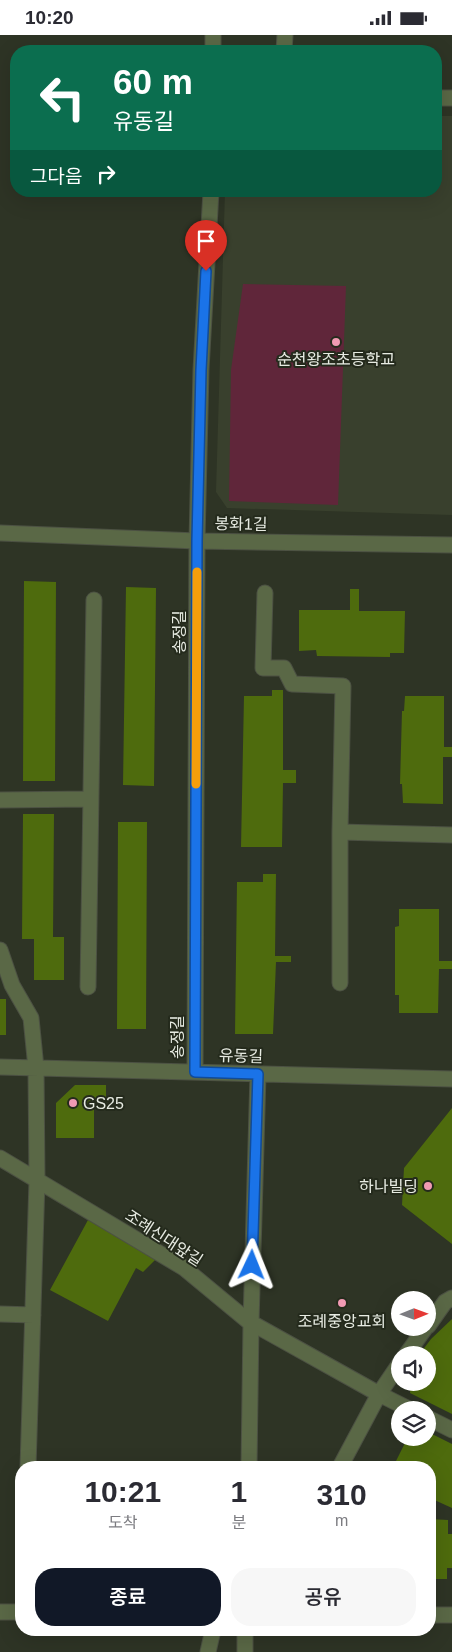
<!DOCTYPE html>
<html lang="ko">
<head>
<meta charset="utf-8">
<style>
  body { margin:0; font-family:Arial,"Noto Sans KR",sans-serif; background:#f7f7f7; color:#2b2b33; height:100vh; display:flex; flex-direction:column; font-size:19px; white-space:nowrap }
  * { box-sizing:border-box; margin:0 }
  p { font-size:16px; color:#7c7c81 }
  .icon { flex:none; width:28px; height:28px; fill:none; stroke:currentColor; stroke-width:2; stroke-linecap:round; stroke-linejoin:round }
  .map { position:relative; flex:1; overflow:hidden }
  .side { position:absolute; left:15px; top:1426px; width:421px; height:175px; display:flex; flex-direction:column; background:#fff; border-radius:20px; box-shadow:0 5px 20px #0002 }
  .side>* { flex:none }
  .guide { position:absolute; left:10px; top:10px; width:432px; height:152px; border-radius:20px; box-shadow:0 5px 20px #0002; background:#0b6e4f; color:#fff; overflow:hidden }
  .needle { width:32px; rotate:89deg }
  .controls { position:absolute; left:391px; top:1256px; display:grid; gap:10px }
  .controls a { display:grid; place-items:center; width:45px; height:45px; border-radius:50%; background:#fff; box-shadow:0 5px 20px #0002; font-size:25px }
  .pin { position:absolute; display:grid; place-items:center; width:42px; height:42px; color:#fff; margin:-51px -21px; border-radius:50% 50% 50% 0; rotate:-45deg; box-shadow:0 0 5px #0007 }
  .pin .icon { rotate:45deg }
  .me { position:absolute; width:55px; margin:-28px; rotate:2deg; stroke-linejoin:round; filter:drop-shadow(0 0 4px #0008) }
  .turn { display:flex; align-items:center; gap:18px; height:105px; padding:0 20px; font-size:22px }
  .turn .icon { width:65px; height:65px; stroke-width:2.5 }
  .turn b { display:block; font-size:35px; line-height:42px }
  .then { display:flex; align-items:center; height:48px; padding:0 20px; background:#0003; gap:10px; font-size:19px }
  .eta { display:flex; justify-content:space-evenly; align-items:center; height:85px; text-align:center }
  .eta b { font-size:30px; font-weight:600; line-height:35px }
  .primary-button { display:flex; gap:10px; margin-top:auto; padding:10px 20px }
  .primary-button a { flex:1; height:58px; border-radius:20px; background:#111827; color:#fff; font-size:20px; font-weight:600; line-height:58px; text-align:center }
  .primary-button a+a { background:#f7f7f7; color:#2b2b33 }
  .status { display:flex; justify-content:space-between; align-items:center; height:35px; padding:0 25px; background:#fff; direction:ltr }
  .status svg { height:14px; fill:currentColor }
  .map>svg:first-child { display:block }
</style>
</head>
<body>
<div class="status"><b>10:20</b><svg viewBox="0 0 49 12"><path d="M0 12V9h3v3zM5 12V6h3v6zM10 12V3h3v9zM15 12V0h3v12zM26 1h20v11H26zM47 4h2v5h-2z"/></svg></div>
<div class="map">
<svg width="452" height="1617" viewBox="0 0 452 1617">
  <rect width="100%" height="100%" fill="#2e3425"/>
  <path fill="#39402d" d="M 436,81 L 452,81 L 452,480 L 227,473 L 216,457 L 225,156 L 436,156 Z"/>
  <path fill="#60263a" d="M 243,249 L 346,251 L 338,470 L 229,466 L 231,335 Z"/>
  <path fill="#4e6b0d" d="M 24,546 L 56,547 L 55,746 L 23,746 Z
    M 126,552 L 156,553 L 154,751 L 123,750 Z
    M 350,554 L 359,554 L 359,576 L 405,576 L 404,618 L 390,618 L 390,622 L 317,621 L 316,615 L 299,616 L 299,575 L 350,575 Z
    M 272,655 L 283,655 L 283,735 L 296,735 L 296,748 L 283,748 L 282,812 L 241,812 L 244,661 L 272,661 Z
    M 405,661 L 444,661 L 444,712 L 452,712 L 452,722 L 443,722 L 443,769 L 403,768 L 402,749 L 400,749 L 402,676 L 404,676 Z
    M 23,779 L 54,779 L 53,902 L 64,902 L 64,945 L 34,945 L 34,904 L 22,904 Z
    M 118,787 L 147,787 L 146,994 L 117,994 Z
    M 263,839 L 276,839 L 275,921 L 291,921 L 291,927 L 276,927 L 273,999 L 235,999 L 237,847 L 263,847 Z
    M 399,874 L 439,874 L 439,926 L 452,926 L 452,934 L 439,934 L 438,978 L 399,978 L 399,960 L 395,960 L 395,892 L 399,891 Z
    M 0,964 L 6,964 L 6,1000 L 0,1000 Z
    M 75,1050 L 106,1050 L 106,1067 L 94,1067 L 94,1103 L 56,1103 L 56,1068 Z
    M 452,1073 L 452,1209 L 402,1170 L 404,1133 Z
    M 88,1185 L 157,1223 L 143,1237 L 136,1233 L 108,1286 L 50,1255 Z
    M 452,1284 L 452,1379 L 410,1358 L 411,1348 L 428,1348 L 428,1320 L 419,1320 L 431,1304 Z
    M 428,1397 L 452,1409 L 452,1473 L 430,1463 L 430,1432 L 393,1432 L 408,1402 L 428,1402 Z
    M 430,1484 L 448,1485 L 448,1499 L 452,1499 L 452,1533 L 447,1533 L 447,1544 L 430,1544 Z"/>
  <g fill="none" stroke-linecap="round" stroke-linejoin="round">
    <g stroke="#4c5143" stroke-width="17">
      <path id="minor" d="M 213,16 L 213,0
        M 284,16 L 285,0
        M 436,63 L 452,63
        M 0,498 L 197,506 L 452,510
        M 265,558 L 263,633 L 284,633 L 292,649 L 343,651 L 340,797
        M 0,765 L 91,764
        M 0,915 L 12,950 L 31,983 L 36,1033 L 37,1146 L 28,1432
        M 340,948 L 340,797 L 452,800
        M 88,952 L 94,565
        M 0,1032 L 452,1044
        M 195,1037 L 197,506 L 201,335 L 211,156
        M 0,1123 L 184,1233 L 248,1286 L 379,1359 L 411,1375
        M 0,1279 L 33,1280
        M 428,1291 L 445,1267 L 452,1263
        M 406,1320 L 426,1292
        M 428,1383 L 452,1395
        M 249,1432 L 251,1288 L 258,1039
        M 340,1432 L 379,1359 L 400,1328
        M 0,1577 L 21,1577
        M 430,1580 L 452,1580
        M 208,1617 L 213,1595
        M 245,1617 L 245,1595"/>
    </g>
    <use href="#minor" stroke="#5a6846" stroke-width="15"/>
  </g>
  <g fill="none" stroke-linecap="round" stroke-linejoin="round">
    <g stroke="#114b97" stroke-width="12">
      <path id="route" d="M 206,236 L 201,335 L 197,506 L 195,1037 L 258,1039 L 252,1230"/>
    </g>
    <use href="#route" stroke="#1a73e8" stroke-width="9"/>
    <path stroke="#f59e0b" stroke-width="9" d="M 196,749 L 197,537"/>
  </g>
  <g fill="#f19ab3" stroke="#242a1c" stroke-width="2">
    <circle cx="336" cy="307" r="5"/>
    <circle cx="73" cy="1068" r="5"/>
    <circle cx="428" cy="1151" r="5"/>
    <circle cx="342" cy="1268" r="5"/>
  </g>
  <g text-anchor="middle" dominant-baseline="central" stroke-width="4" stroke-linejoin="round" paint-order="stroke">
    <g font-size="16" fill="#e7ebe2" stroke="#242a1c">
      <text x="336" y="324">순천왕조초등학교</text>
      <text x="83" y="1068" text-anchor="start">GS25</text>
      <text x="418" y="1151" text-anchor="end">하나빌딩</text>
      <text x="342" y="1286">조례중앙교회</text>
    </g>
    <g font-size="16" fill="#e7ebe2" stroke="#242a1c">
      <text transform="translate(241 489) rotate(1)">봉화1길</text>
      <text transform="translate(179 597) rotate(-90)">송정길</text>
      <text transform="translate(177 1002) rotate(-90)">송정길</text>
      <text transform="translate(241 1021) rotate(2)">유동길</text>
      <text transform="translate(164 1203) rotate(33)">조례신대앞길</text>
    </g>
  </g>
</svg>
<div class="controls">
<a><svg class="needle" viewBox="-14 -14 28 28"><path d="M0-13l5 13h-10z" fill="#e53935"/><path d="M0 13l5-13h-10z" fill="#7c7c81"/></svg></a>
<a><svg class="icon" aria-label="sound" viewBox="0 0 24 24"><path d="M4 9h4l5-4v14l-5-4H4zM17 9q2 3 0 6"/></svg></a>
<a><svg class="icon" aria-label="layers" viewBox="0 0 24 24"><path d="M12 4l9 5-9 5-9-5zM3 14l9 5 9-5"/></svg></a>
</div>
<div class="pin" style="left:206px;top:236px;background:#d93025"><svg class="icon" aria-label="arrive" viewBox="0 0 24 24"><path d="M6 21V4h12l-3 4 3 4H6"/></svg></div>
<svg class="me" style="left:252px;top:1230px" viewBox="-20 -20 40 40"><path d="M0-17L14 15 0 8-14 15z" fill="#1a73e8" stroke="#fff" stroke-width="4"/></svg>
<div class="guide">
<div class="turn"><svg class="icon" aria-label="left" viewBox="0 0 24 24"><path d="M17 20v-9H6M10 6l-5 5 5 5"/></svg><div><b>60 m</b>유동길</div></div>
<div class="then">그다음<svg class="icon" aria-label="right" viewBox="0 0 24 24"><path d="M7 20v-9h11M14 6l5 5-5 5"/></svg></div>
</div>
<section class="side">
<div class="eta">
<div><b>10:21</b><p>도착</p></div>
<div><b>1</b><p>분</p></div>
<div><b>310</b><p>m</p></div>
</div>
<div class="primary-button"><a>종료</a><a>공유</a></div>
</section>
</div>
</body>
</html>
